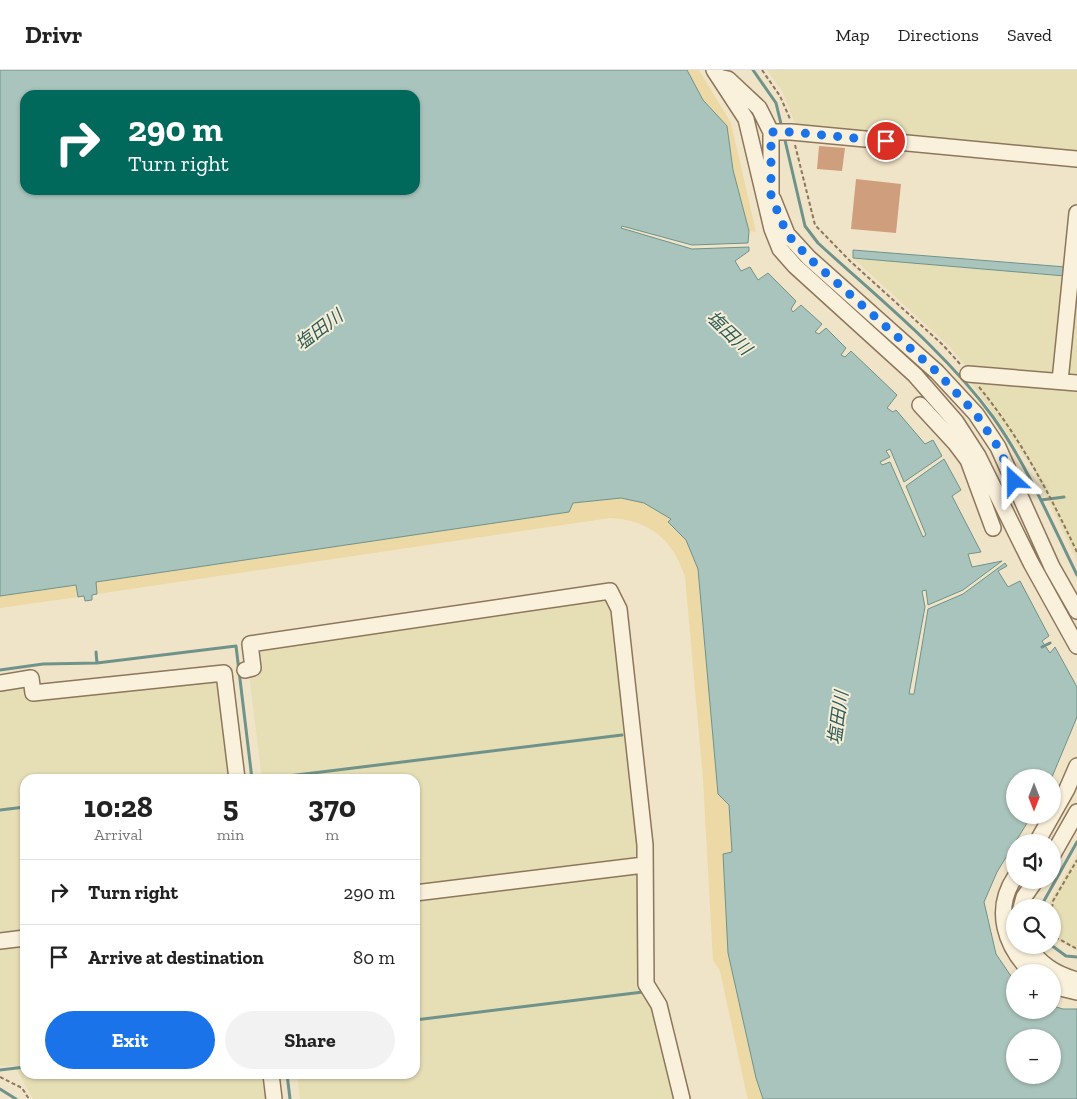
<!DOCTYPE html>
<html lang="en">
<head>
<meta charset="utf-8">
<style>
  body { margin:0; font-family:"Zilla Slab","Noto Sans JP",serif; background:#f2f2f2; color:#222; height:100vh; display:flex; flex-direction:column; font-size:19px; white-space:nowrap }
  * { box-sizing:border-box; margin:0 }
  p { font-size:16px; color:#767676 }
  .icon { flex:none; width:28px; height:28px; fill:none; stroke:currentColor; stroke-width:2; stroke-linecap:round; stroke-linejoin:round }
  .map { position:relative; flex:1; overflow:hidden }
  .side { position:absolute; left:20px; top:704px; width:400px; height:305px; display:flex; flex-direction:column; background:#fff; border-radius:15px; box-shadow:0 1px 4px #0004 }
  .side>* { flex:none }
  .hud { position:absolute; left:20px; top:20px; width:400px; height:105px; border-radius:15px; box-shadow:0 1px 4px #0004; background:#00695c; color:#fff; overflow:hidden }
  .needle { width:32px; rotate:180deg }
  .tools { position:absolute; left:1006px; top:699px; display:grid; gap:10px }
  .tools a { display:grid; place-items:center; width:55px; height:55px; border-radius:50%; background:#fff; box-shadow:0 1px 4px #0004; font-size:25px }
  .pin { position:absolute; display:grid; place-items:center; width:42px; height:42px; color:#fff; margin:-21px; border:2px solid #fff; border-radius:50%; box-shadow:0 1px 5px #0007 }
  .me { position:absolute; width:55px; margin:-28px; rotate:336deg; stroke-linejoin:round; filter:drop-shadow(0 0 4px #0008) }
  .turn { display:flex; align-items:center; gap:18px; height:105px; padding:0 25px; font-size:22px }
  .turn .icon { width:65px; height:65px; stroke-width:2.5 }
  .turn b { display:block; font-size:35px; line-height:42px }
  .eta { display:flex; justify-content:space-evenly; align-items:center; height:85px; text-align:center }
  .eta b { font-size:30px; font-weight:700; line-height:35px }
  .action { display:flex; gap:10px; margin-top:auto; padding:10px 25px }
  .action a { flex:1; height:58px; border-radius:30px; background:#1a73e8; color:#fff; font-size:20px; font-weight:700; line-height:58px; text-align:center }
  .action a+a { background:#f2f2f2; color:#222 }
  ul { padding:0; list-style:none }
  li { display:flex; align-items:center; gap:15px; height:65px; padding:0 25px; border-top:1px solid #e0e0e0 }
  li div { flex:1 }
  li b { display:block; font-size:19px }
  li em { font-style:normal }
  header { display:flex; align-items:center; gap:30px; box-sizing:border-box; height:70px; padding:0 25px; background:#fff; border-bottom:1px solid #e0e0e0 }
  header strong { font-size:24px }
  nav { display:flex; gap:28px; margin-inline-start:auto; font-size:18px }
  .map>svg:first-child { display:block }
</style>
</head>
<body>
<header>
<strong>Drivr</strong>
<nav><a>Map</a><a>Directions</a><a>Saved</a></nav>
</header>
<div class="map">
<svg width="1077" height="1029" viewBox="0 0 1077 1029">
  <rect width="100%" height="100%" fill="#f0e4c8"/>
  <path fill="#e6deb5" d="M 767,0 L 1077,0 L 1077,80 L 1074,85 L 797,58 L 782,21 Z
    M 1077,178 L 1077,491 L 1033,399 L 967,307 L 1063,315 Z
    M 853,188 L 1065,206 L 1058,307 L 970,301 L 948,275 Z
    M 610,524 L 616,539 L 654,935 L 678,1029 L 300,1029 L 297,1004 L 415,1004 L 415,709 L 262,709 L 249,604 L 254,578 Z
    M 221,607 L 233,709 L 25,709 L 25,1004 L 267,1004 L 270,1029 L 33,1029 L 15,996 L 0,996 L 0,616 L 27,612 L 30,627 Z
    M 1077,784 L 1077,881 L 1053,868 L 1052,838 L 1049,837 L 1050,831 Z"/>
  <path fill="#ecd9a5" d="M 687,0 L 699,0 L 731,53 L 756,162 L 749,161 L 733,100 L 727,56 L 703,30 Z
    M 621,428 L 644,433 L 671,449 L 668,453 L 686,470 L 698,499 L 718,724 L 729,735 L 732,782 L 723,784 L 756,1008 L 763,1029 L 748,1029 L 747,1026 L 720,901 L 713,890 L 703,709 L 685,507 C 673,469 649,450 610,448 L 97,524 L 96,512 L 569,442 L 573,433 Z
    M 76,515 L 78,527 L 0,538 L 0,526 Z"/>
  <path fill="#a9c4bc" stroke="#6f938a" fill-rule="evenodd" d="M 0,0 L 687,0 L 703,30 L 727,56 L 733,100 L 749,161 L 748,173 L 692,175 L 622,156 L 621,158 L 692,179 L 749,177 L 749,181 L 735,191 L 741,201 L 750,197 L 758,210 L 768,203 L 796,231 L 791,239 L 793,242 L 801,235 L 822,254 L 815,262 L 819,264 L 826,258 L 846,278 L 841,285 L 845,287 L 851,281 L 897,325 L 887,338 L 893,342 L 896,340 L 925,374 L 933,370 L 942,386 L 904,412 L 890,379 L 886,381 L 890,387 L 880,392 L 882,395 L 890,392 L 923,467 L 926,465 L 906,416 L 944,389 L 961,420 L 952,426 L 981,482 L 968,484 L 972,497 L 1002,491 L 963,520 L 928,535 L 926,520 L 922,521 L 925,537 L 909,624 L 914,624 L 928,539 L 963,524 L 1005,493 L 1007,496 L 998,501 L 1008,517 L 1020,511 L 1049,566 L 1042,571 L 1050,583 L 1055,577 L 1077,617 L 1077,647 L 1052,707 L 1015,708 L 1015,745 L 1032,745 L 997,802 L 984,832 L 996,884 L 1015,912 L 1015,940 L 1052,940 L 1053,936 L 1063,939 L 1077,939 L 1077,1029 L 763,1029 L 756,1008 L 728,883 L 723,784 L 732,782 L 729,735 L 718,724 L 698,499 L 686,470 L 668,452 L 671,449 L 644,433 L 621,428 L 573,433 L 569,442 L 96,512 L 97,524 L 92,525 L 92,530 L 85,531 L 84,526 L 78,527 L 76,515 L 0,526 ZM 25,25 L 415,25 L 415,120 L 25,120 ZM 1015,968 L 1052,968 L 1052,1005 L 1015,1005 Z
    M 853,180 L 1066,197 L 1065,206 L 853,188 Z"/>
  <g fill="none" stroke-linecap="round" stroke-linejoin="round">
    <path stroke="#6f938a" stroke-width="3" d="M 753,0 L 776,33 L 782,58
      M 784,66 L 805,156 L 818,173 C 878,228 945,281 993,347 C 1027,395 1051,452 1077,505
      M 1041,430 L 1064,427
      M 1042,577 L 1050,573
      M 96,582 L 97,593 L 236,576 L 252,709
      M 0,600 L 43,594 L 97,593
      M 264,709 L 622,665
      M 0,740 L 25,737
      M 1040,838 L 1077,772
      M 1051,875 L 1066,886 L 1077,887
      M 415,950 L 643,922
      M 0,1000 L 25,997
      M 287,1004 L 290,1029
      M 0,1019 L 16,1029"/>
  </g>
  <path fill="#cf9f7d" d="M 819,76 L 845,78 L 842,101 L 817,99 Z
    M 856,109 L 901,114 L 896,163 L 851,159 Z"/>
  <g fill="none" stroke-linecap="round" stroke-linejoin="round">
    <g stroke="#8d765c" stroke-width="18">
      <path id="minor" d="M 714,0 L 746,49 L 772,159 L 780,179 L 795,196 L 915,305 L 956,352 L 978,386 L 1031,493 L 1077,576
        M 723,8 L 728,9 L 759,38 L 771,62 L 791,62 L 1077,89
        M 771,62 L 771,124
        M 773,129 L 787,164 L 809,188 L 937,302 L 976,344 L 998,377 L 1052,497 L 1077,541
        M 968,304 L 1077,313
        M 1060,311 L 1077,143
        M 920,335 L 956,374 L 968,390 L 978,386
        M 968,390 L 993,458
        M 245,600 L 253,598 L 250,574 L 610,521 L 619,539 L 645,775 L 646,914 L 659,935 L 682,1029
        M 0,613 L 31,608 L 33,623 L 224,603 L 237,709
        M 1037,772 L 1067,719 L 1077,696
        M 1052,786 L 1077,742
        M 1015,807 C 993,840 1005,876 1031,902
        M 415,823 L 644,795
        M 1021,838 L 1024,827 L 1036,810
        M 0,871 L 25,868
        M 1027,875 C 1040,894 1055,904 1077,910
        M 1052,916 L 1077,922
        M 271,1004 L 274,1029"/>
    </g>
    <path stroke="#8d765c" stroke-width="2" stroke-dasharray="4 2.5" stroke-linecap="butt" d="M 762,0 L 780,26 L 790,49
      M 795,75 L 815,155 L 850,191 L 943,275 L 960,294
      M 979,317 C 1020,367 1049,423 1077,482
      M 1052,838 L 1053,831 L 1077,790
      M 1052,854 L 1057,868 L 1077,879
      M 0,1007 L 22,1018 L 29,1029"/>
    <use href="#minor" stroke="#faf1dc" stroke-width="15"/>
  </g>
  <g fill="none" stroke-linecap="round" stroke-linejoin="round">
    <path stroke="#1a73e8" stroke-width="9" stroke-dasharray="0 16.2" d="M 886,71 L 791,62 L 771,62 L 771,126 L 787,164 L 809,188 L 937,302 L 976,344 L 998,377 L 1014,411"/>
  </g>
  <g text-anchor="middle" dominant-baseline="central" stroke-width="4" stroke-linejoin="round" paint-order="stroke">
    <g font-size="18" font-style="italic" fill="#2f5d5a" stroke="#f7eed8">
      <text transform="translate(319 260) rotate(-37)">塩田川</text>
      <text transform="translate(729 263) rotate(44)">塩田川</text>
      <text transform="translate(838 648) rotate(-82)">塩田川</text>
    </g>
  </g>
</svg>
<div class="tools">
<a><svg class="needle" viewBox="-14 -14 28 28"><path d="M0-13l5 13h-10z" fill="#e53935"/><path d="M0 13l5-13h-10z" fill="#767676"/></svg></a>
<a><svg class="icon" aria-label="sound" viewBox="0 0 24 24"><path d="M4 9h4l5-4v14l-5-4H4zM17 9q2 3 0 6"/></svg></a>
<a><svg class="icon" aria-label="search" viewBox="0 0 24 24"><circle cx="10" cy="10" r="6"/><path d="M15 15l6 6"/></svg></a>
<a>+</a>
<a>−</a>
</div>
<div class="pin" style="left:886px;top:71px;background:#d93025"><svg class="icon" aria-label="arrive" viewBox="0 0 24 24"><path d="M6 21V4h12l-3 4 3 4H6"/></svg></div>
<svg class="me" style="left:1014px;top:411px" viewBox="-20 -20 40 40"><path d="M0-17L14 15 0 8-14 15z" fill="#1a73e8" stroke="#fff" stroke-width="4"/></svg>
<div class="hud">
<div class="turn"><svg class="icon" aria-label="right" viewBox="0 0 24 24"><path d="M7 20v-9h11M14 6l5 5-5 5"/></svg><div><b>290 m</b>Turn right</div></div>
</div>
<section class="side">
<div class="eta">
<div><b>10:28</b><p>Arrival</p></div>
<div><b>5</b><p>min</p></div>
<div><b>370</b><p>m</p></div>
</div>
<ul>
<li><svg class="icon" aria-label="right" viewBox="0 0 24 24"><path d="M7 20v-9h11M14 6l5 5-5 5"/></svg><div><b>Turn right</b></div><em>290 m</em></li>
<li><svg class="icon" aria-label="arrive" viewBox="0 0 24 24"><path d="M6 21V4h12l-3 4 3 4H6"/></svg><div><b>Arrive at destination</b></div><em>80 m</em></li>
</ul>
<div class="action"><a>Exit</a><a>Share</a></div>
</section>
</div>
</body>
</html>
